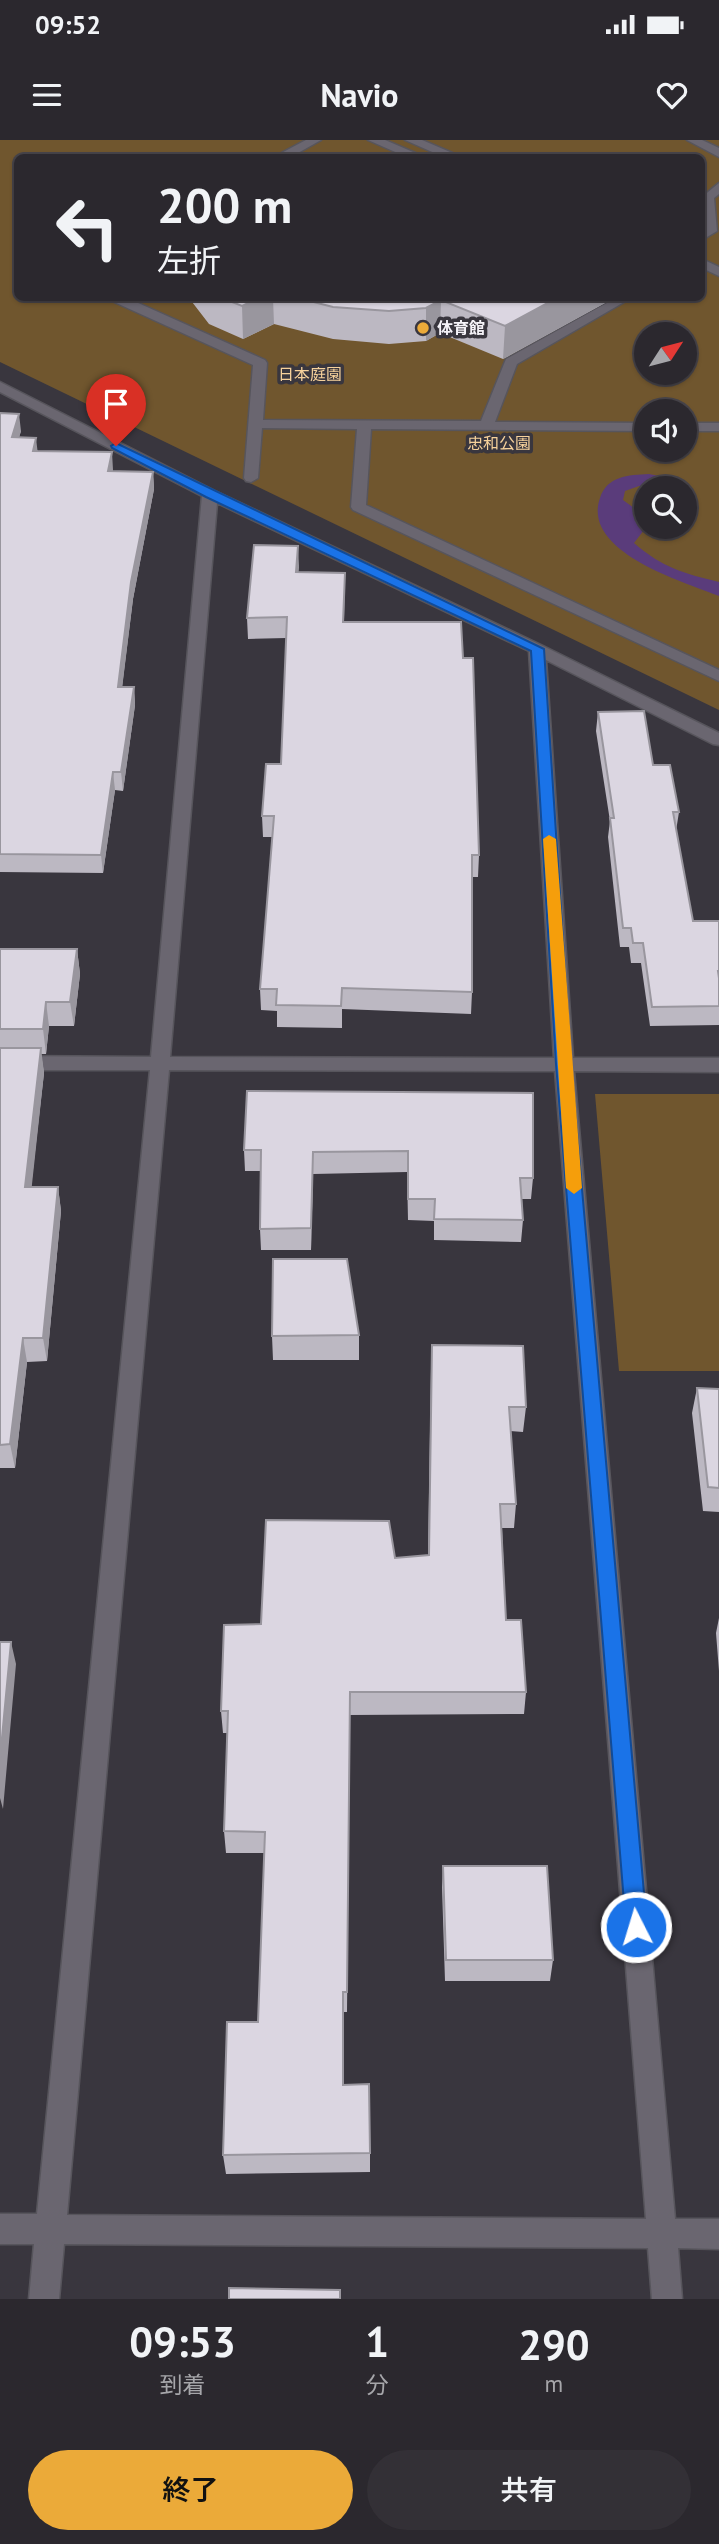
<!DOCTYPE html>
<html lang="ja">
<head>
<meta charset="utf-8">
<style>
  body { margin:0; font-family:"PT Sans","Noto Sans JP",sans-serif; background:#333036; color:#f1f3f6; height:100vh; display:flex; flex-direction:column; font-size:26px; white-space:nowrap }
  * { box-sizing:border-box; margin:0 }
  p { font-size:23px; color:#a6a6aa }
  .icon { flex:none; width:38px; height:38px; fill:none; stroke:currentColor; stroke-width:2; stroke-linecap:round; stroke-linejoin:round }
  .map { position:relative; height:2159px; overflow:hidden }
  .panel { display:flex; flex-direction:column; background:#2b282e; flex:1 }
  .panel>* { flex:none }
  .hud { position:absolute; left:14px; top:14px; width:691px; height:147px; border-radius:10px; box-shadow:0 2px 5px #0004,0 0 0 2px #47444a; background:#2b282e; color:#f1f3f6; overflow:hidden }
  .needle { width:46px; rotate:54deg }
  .controls { position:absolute; left:634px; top:182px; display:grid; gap:14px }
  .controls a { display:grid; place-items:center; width:63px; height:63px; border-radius:50%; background:#2b282e; box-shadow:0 2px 5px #0004,0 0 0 2px #47444a; font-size:35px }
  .pin { position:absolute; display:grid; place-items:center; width:60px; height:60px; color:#fff; margin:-72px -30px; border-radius:50% 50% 50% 0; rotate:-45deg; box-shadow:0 0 7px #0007 }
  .pin .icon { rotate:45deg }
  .me { position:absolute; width:77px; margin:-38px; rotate:355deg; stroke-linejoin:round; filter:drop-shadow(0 0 5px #0008) }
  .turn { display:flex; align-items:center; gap:24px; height:147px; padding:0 28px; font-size:32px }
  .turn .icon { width:91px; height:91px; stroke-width:2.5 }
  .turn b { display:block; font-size:49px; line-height:60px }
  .eta { display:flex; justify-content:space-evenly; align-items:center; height:119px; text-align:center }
  .eta b { font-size:42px; font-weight:600; line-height:49px }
  .cta { display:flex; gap:14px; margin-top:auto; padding:14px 28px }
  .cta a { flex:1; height:80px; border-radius:42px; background:#ebaa39; color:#111; font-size:28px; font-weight:600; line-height:80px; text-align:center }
  .cta a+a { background:#333036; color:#f1f3f6 }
  .status { display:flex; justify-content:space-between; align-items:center; height:49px; padding:0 35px; background:#2b282e; direction:ltr }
  .status svg { height:19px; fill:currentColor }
  header { display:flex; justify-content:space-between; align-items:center; height:91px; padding:0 28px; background:#2b282e; font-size:32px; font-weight:600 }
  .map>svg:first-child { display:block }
</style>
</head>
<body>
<div class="status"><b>09:52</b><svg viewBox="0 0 49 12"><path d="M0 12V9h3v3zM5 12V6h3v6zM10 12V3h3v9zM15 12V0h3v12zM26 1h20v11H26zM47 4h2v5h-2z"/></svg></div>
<header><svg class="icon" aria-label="menu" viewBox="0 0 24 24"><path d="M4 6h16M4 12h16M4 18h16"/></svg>Navio<svg class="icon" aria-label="heart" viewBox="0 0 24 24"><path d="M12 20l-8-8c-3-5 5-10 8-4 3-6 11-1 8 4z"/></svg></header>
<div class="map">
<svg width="719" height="2159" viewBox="0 0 719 2159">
  <rect width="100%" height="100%" fill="#39363e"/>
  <path fill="#70562e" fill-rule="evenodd" d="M 0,0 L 719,0 L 719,570 L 0,222 ZM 18,18 L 702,18 L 702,158 L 18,158 ZM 646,194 L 684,194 L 684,233 L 646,233 ZM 646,271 L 684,271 L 684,310 L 646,310 ZM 646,348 L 684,348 L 684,387 L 646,387 Z
    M 595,954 L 719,954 L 719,1231 L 619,1231 Z"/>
  <path fill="#5a3c7b" d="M 649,334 C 666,337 679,342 693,353 L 690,366 L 684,372 L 684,348 L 639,346 L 625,351 L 623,360 L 634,368 L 646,370 L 646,387 L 652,387 L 644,390 L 634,403 C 663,428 683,433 719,442 L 719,456 C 684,442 581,412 600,358 C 607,336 628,335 649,334 Z"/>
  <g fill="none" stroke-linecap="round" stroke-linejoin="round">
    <g stroke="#57555c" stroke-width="3">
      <path id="minor" d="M 306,0 L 321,0 L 289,18 L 272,18 Z
        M 368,0 L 385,0 L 427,18 L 409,18 Z
        M 405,0 L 422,0 L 464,18 L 446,18 Z
        M 687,0 L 702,0 L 719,8 L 719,17 Z
        M 719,43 L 719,54 L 714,58 L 717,91 L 702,100 L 702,91 L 705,89 L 702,57 Z
        M 702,119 L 719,127 L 719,136 L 702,128 Z
        M 111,158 L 127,158 L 265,220 L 267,223 L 263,280 L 481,281 L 506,219 L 616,158 L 631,158 L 517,224 L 495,282 L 646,283 L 646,291 L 371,289 L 366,365 L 719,530 L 719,541 L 353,370 L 351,367 L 357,289 L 262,288 L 258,338 L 251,342 L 246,341 L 244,338 L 253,225 L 112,161 Z
        M 0,242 L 215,351 L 543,506 L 719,593 L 719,605 L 713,604 L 546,520 L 573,918 L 719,918 L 719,932 L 574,931 L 675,2079 L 719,2079 L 719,2109 L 678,2108 L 682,2159 L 652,2159 L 648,2108 L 64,2104 L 59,2159 L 29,2159 L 34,2104 L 0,2104 L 0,2074 L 37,2074 L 150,930 L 0,930 L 0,916 L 151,917 L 202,356 L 0,252 ZM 217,363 L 529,511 L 554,918 L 170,917 ZM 169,930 L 555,931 L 646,2079 L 67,2075 Z
        M 684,283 L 719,283 L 719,291 L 684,291 Z"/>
    </g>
    <use href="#minor" fill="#6a6670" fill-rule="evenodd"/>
  </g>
  <path fill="#bcb8c2" d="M 189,158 L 614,158 L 503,219 L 440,193 L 426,201 L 389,204 L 333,199 L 274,184 L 243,199 L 209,184 Z
    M 0,273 L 21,291 L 19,297 L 38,311 L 113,331 L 153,332 L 154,349 L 133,459 L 122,547 L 134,547 L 135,565 L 123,651 L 115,650 L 103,733 L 0,732 Z
    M 299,426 L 298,432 L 345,433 L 344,482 L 463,518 L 479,715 L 478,737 L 472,737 L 472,852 L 471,874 L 342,869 L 342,888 L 277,887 L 277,871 L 261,870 L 260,849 L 272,697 L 263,697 L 262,676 L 281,624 L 286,498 L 248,499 L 247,478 Z
    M 598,572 L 653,625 L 679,672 L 676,691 L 693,781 L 719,781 L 719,885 L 650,886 L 641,823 L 631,823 L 629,807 L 620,807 L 608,697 L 610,681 L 596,591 Z
    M 0,809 L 77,809 L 80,834 L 74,886 L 49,886 L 46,914 L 41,914 L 44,933 L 31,1047 L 58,1047 L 61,1071 L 47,1221 L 27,1222 L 15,1328 L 0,1328 Z
    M 247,951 L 533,1038 L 531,1059 L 522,1059 L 523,1080 L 521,1102 L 434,1100 L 434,1081 L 408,1080 L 407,1032 L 313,1034 L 311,1110 L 261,1110 L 260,1089 L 260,1031 L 245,1031 L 244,1010 Z
    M 359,1195 L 359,1220 L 273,1220 L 272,1196 Z
    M 431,1229 L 526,1267 L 523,1292 L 510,1291 L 516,1364 L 514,1388 L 502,1388 L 506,1480 L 526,1552 L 524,1574 L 350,1575 L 347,1872 L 343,1872 L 343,1945 L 370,2013 L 370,2032 L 226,2034 L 223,2015 L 258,1882 L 264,1713 L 226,1713 L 224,1691 L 227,1593 L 223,1593 L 221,1571 L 261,1484 L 395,1418 L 428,1415 Z
    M 697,1248 L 719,1249 L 719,1372 L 703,1371 L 692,1273 Z
    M 719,1478 L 719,1531 L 716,1493 Z
    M 443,1726 L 553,1820 L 550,1841 L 445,1841 L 442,1747 Z"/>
  <path fill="#99969e" d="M 259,158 L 273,158 L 274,184 L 243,199 L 242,166 Z
    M 557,158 L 614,158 L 503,219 L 505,186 Z
    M 441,160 L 440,193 L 426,201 L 426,168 Z
    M 19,274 L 21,291 L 14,314 L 12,297 Z
    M 36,298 L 38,315 L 33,311 Z
    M 112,312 L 113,330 L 110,348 L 108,331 Z
    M 153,332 L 154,349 L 133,459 L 120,565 L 118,547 L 131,442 Z
    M 298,406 L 299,426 L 297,453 L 296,432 Z
    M 134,547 L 135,565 L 123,651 L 121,632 Z
    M 113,632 L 115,650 L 103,733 L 101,715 Z
    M 77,809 L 80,834 L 74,886 L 70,862 Z
    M 46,862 L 49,886 L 46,914 L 43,889 Z
    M 41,908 L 44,933 L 29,1072 L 25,1047 Z
    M 313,1012 L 313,1034 L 311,1110 L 311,1088 Z
    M 58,1047 L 61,1071 L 47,1221 L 43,1198 Z
    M 23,1198 L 27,1222 L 15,1328 L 10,1304 Z
    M 11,1502 L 16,1524 L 3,1669 L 0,1658 L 0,1619 Z"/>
  <path fill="#dbd6e1" stroke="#99969e" stroke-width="2" d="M 222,158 L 259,158 L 242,166 Z
    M 298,158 L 557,158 L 505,186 L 441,160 L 426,168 L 389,171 L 333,167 Z
    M 0,273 L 19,274 L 12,297 L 36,298 L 33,311 L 112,312 L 108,331 L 153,332 L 131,442 L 118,547 L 134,547 L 121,632 L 113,632 L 101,715 L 0,714 Z
    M 254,405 L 298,406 L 296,432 L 345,433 L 343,482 L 461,482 L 463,518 L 473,518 L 479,715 L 472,715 L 472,852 L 342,848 L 341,866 L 276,865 L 277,849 L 260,849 L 274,676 L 262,676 L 266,624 L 281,624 L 287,477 L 247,478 Z
    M 644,571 L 653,625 L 670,625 L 679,672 L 673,672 L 693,781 L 719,781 L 719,831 L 718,831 L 719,838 L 719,866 L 652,867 L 643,803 L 633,803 L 631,788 L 623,788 L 610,678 L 614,678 L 598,572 Z
    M 0,809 L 77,809 L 70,862 L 46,862 L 43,889 L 0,889 Z
    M 0,908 L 41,908 L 25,1047 L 58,1047 L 43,1198 L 23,1198 L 10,1304 L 0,1305 Z
    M 247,951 L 533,953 L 533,1038 L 520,1038 L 523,1080 L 434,1079 L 435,1059 L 408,1059 L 408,1011 L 313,1012 L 311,1088 L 260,1089 L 261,1010 L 244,1010 Z
    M 273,1119 L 347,1119 L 359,1195 L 272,1196 Z
    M 432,1205 L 523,1206 L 526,1267 L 509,1267 L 516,1364 L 500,1364 L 506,1480 L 521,1480 L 526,1552 L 350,1552 L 347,1852 L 343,1852 L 343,1945 L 369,1944 L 370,2013 L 223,2015 L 227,1882 L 258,1882 L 265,1692 L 224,1691 L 228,1571 L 221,1571 L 224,1485 L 261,1484 L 266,1380 L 389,1381 L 395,1418 L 429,1415 Z
    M 697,1248 L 719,1249 L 719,1348 L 708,1347 Z
    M 0,1502 L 11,1502 L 0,1619 Z
    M 443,1726 L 547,1726 L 553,1820 L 446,1820 Z
    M 229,2148 L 340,2150 L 340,2159 L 229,2159 Z"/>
  <path fill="#1a73e8" stroke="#114b97" stroke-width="2" d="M 116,303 L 544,509 L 571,924 L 647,1787 L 644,1794 L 636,1797 L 629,1794 L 626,1787 L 556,924 L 531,511 L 206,357 L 112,308 L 111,306 Z"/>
  <path fill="#f59e0b" d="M 549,695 L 556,699 L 582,1048 L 574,1054 L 566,1048 L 543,699 Z"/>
  <circle fill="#ebaa39" stroke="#39363e" stroke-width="2.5" cx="423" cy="188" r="7"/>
  <g text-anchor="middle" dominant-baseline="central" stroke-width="7" stroke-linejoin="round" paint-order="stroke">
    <g font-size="16" font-weight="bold" fill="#f5f3f8" stroke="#39363e" text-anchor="start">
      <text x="437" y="188">体育館</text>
    </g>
    <g font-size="16" fill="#f6d19b" stroke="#39363e">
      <text x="310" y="234">日本庭園</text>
      <text x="499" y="303">忠和公園</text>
    </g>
  </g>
</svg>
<div class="controls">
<a><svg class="needle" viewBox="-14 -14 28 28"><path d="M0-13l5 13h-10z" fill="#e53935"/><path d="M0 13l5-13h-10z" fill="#a6a6aa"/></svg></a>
<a><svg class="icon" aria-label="sound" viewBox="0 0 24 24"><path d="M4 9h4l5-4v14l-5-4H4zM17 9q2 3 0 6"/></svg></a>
<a><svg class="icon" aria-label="search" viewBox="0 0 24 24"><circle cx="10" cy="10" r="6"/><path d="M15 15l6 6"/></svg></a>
</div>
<div class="pin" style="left:116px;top:306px;background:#d93025"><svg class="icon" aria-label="arrive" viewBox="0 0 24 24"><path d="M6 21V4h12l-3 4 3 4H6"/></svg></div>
<svg class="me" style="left:636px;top:1787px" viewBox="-20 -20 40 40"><circle r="17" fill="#1a73e8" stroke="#fff" stroke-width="3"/><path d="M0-11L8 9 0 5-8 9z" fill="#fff"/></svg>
<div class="hud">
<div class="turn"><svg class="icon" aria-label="left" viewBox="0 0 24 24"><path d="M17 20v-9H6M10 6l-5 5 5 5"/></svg><div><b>200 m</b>左折</div></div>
</div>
</div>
<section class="panel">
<div class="eta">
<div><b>09:53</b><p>到着</p></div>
<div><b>1</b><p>分</p></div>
<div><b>290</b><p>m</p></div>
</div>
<div class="cta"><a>終了</a><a>共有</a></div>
</section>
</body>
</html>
